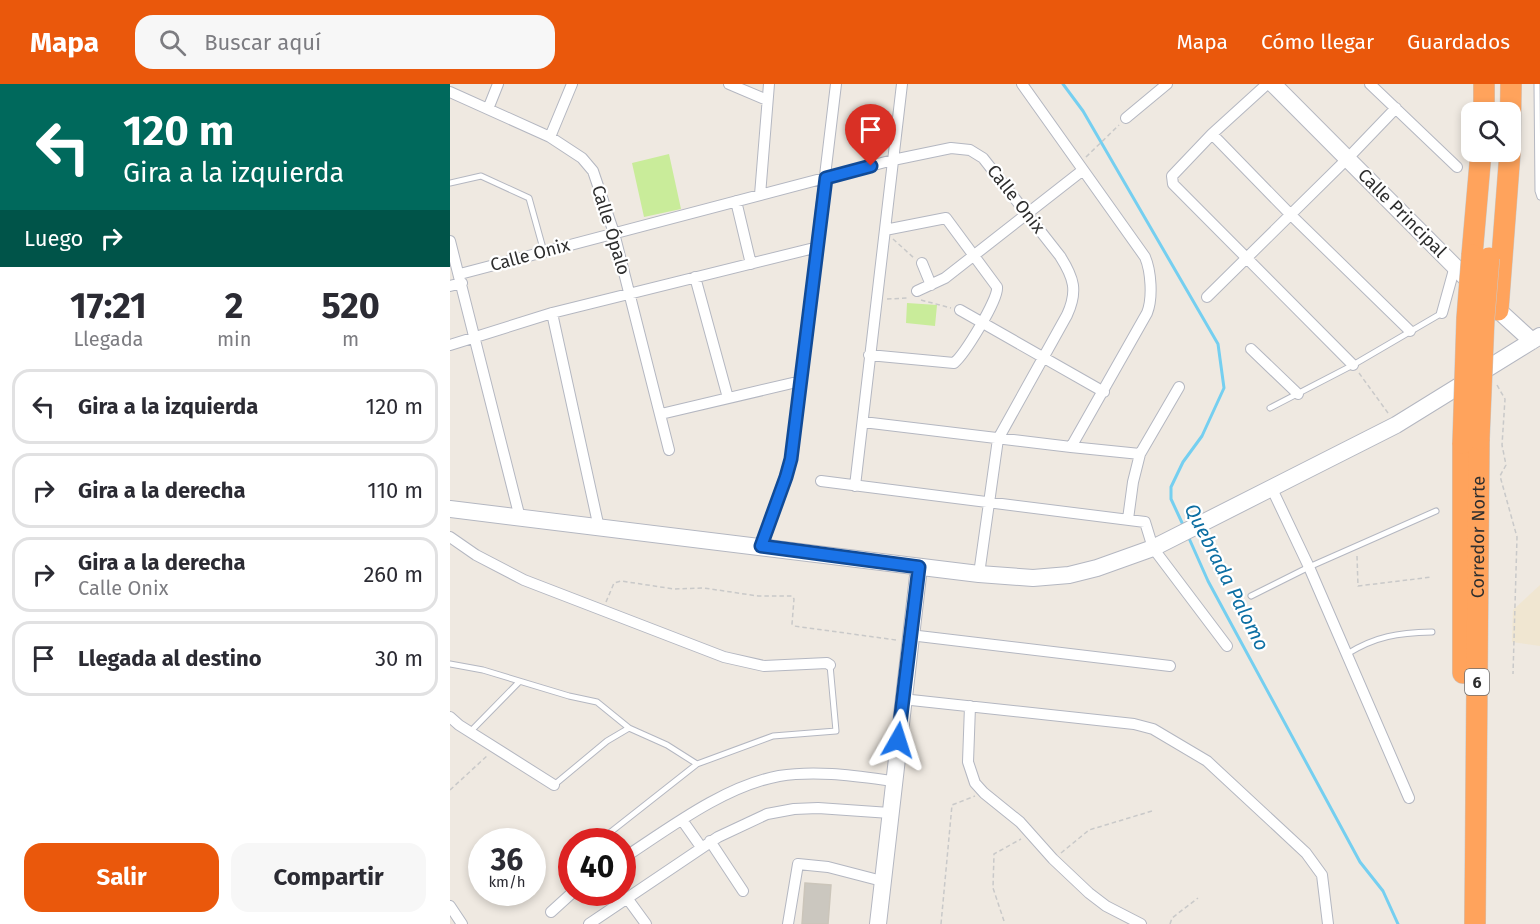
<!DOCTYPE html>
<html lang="es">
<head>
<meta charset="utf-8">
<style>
  body { margin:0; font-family:"Fira Sans",sans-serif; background:#f7f7f7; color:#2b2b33; height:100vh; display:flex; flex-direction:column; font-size:22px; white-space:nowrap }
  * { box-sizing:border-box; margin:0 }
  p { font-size:20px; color:#7c7c81 }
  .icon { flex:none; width:33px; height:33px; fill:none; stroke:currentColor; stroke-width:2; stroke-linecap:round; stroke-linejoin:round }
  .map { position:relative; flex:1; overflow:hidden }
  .drawer { display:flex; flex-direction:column; background:#fff; width:450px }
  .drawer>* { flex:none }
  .banner { background:#00695c; color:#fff; overflow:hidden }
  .controls { position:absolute; left:1011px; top:18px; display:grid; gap:12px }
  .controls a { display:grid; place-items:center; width:60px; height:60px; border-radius:12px; background:#fff; box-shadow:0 3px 9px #0003; font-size:30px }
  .speed { position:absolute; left:18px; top:744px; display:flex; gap:12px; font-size:30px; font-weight:700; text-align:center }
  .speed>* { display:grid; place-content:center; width:78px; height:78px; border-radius:50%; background:#fff; box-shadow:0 3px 9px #0003; line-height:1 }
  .speed small { font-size:15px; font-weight:400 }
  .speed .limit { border:9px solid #d22; background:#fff; color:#111 }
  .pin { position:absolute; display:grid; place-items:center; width:51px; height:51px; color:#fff; margin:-62px -26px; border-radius:50% 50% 50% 0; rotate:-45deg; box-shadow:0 0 6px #0007 }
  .pin .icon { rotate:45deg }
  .me { position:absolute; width:66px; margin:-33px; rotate:6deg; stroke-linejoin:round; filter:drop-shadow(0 0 4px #0008) }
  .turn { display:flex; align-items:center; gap:21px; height:126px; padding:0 24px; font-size:27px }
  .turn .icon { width:78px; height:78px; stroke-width:2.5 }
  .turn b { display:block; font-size:42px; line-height:51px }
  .then { display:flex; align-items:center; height:57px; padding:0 24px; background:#0003; gap:12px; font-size:22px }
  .eta { display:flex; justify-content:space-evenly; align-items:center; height:102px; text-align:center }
  .eta b { font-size:36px; font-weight:700; line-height:42px }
  .action { display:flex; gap:12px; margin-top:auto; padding:12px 24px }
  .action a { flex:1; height:69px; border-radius:18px; background:#ea580c; color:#fff; font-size:24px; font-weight:700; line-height:69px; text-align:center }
  .action a+a { background:#f7f7f7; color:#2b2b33 }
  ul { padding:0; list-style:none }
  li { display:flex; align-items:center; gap:18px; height:75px; margin:0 12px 9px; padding:0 12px; border:3px solid #e1e1e2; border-radius:18px }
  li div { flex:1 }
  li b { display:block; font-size:22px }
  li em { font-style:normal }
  header { display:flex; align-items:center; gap:36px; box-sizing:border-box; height:84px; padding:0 30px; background:#ea580c; color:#fff }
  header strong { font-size:28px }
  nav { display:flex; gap:33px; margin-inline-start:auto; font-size:21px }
  .search { width:420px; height:54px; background:#f7f7f7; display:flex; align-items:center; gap:15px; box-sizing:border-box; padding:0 21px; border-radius:18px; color:#7c7c81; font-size:22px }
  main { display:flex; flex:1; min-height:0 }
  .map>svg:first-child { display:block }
</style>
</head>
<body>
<header>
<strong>Mapa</strong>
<div class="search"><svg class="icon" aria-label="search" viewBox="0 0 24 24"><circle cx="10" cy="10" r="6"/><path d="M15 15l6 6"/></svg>Buscar aquí</div>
<nav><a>Mapa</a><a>Cómo llegar</a><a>Guardados</a></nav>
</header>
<main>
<section class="drawer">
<div class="banner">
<div class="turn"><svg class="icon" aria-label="left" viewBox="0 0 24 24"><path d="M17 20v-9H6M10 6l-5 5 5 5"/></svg><div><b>120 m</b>Gira a la izquierda</div></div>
<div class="then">Luego<svg class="icon" aria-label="right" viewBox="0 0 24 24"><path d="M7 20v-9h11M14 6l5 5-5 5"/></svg></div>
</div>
<div class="eta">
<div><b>17:21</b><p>Llegada</p></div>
<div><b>2</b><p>min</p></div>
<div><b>520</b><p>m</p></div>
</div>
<ul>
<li><svg class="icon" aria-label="left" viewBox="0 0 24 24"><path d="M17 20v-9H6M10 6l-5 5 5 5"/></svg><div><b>Gira a la izquierda</b></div><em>120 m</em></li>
<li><svg class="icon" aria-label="right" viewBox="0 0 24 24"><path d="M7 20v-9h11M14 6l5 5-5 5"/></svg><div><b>Gira a la derecha</b></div><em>110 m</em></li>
<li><svg class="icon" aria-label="right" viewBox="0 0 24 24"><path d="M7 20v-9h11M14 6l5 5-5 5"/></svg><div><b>Gira a la derecha</b><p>Calle Onix</p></div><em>260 m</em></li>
<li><svg class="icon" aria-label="arrive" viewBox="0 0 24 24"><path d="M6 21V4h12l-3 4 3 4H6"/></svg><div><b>Llegada al destino</b></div><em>30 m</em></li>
</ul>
<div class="action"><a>Salir</a><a>Compartir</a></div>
</section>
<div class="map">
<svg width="1090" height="840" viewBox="0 0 1090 840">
  <rect width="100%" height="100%" fill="#efe9e1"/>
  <path fill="#f0e6d1" d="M 1090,501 L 1090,562 L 1062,558 L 1063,526 Z"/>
  <path fill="#c9ec9a" d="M 219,70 L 231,125 L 194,133 L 182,79 Z
    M 457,219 L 487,221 L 485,242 L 456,239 Z"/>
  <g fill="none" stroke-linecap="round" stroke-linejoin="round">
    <path stroke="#75cff0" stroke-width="3" d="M 613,0 L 633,27 L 768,260 L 774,304 L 752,352 L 733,378 L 721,403 L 721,415 L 734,443
      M 738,452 L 758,497 L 910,778 L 933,807 L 948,840"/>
  </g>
  <path fill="#cbc7bf" stroke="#cbc5ba" stroke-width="1.5" d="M 355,799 L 381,801 L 378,840 L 352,840 Z"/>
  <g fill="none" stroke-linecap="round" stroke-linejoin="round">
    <g stroke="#b4b7c1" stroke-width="7">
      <path id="lane" d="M 1087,0 L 1088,107 L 1090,113
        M 0,99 L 31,92 L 79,114 L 94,168
        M 820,324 L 903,281 L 992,229
        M 801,512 L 859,483 L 986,427
        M 897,570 C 926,552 948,549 982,548
        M 0,580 L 33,586 L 119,612 L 147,618 L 179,644 L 217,661 L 247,680
        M 20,648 L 69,598
        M 104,701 L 157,657 L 179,644
        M 148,758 L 247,680 L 323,652 L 386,647 L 380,581"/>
    </g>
    <g stroke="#b4b7c1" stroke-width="12">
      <path id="street" d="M 279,0 L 317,16
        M 572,0 L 695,173 C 701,187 703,214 697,229 L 621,363
        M 817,0 L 762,50 L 722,92 L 723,100 L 903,281
        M 920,0 L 1007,83
        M 0,8 L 100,53 L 132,74 L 143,87 L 164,149 L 219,366
        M 38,25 L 48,0
        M 676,34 L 717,0
        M 762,50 L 840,130 L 960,247
        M 100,53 L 122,0
        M 310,111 L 319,0
        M 286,117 L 301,180
        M 0,157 L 70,434
        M 472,179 L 481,201
        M 10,190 L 443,76 L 501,64 L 520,66 L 533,74 L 610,172 C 624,194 628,207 617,231 L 548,355 L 529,490
        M 245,193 L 278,314
        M 0,202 L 12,199
        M 467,207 L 495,194 L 633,86
        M 757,213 L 898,74 L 946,24
        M 510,226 L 654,308
        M 102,229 L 149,444
        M 992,229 L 1005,182
        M 0,261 L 102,229 L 368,163
        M 801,265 L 848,310
        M 419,271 L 504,279 C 514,271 549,215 547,203 L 496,134 L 435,146
        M 211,330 L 351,297
        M 413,338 L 621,363 L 690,370
        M 371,397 L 695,438 L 703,464 L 777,562
        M 405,402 L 452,0
        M 822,405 L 859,483 L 959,714
        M 678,435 L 683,398 L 690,370 L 729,303
        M 0,453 L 26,471 L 74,496 L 274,573 L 314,582 L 377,579 L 380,581
        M 311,462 L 341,375 L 386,0
        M 460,551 L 720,582
        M 452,615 L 684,640 L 703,645 L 757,677 L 856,769 L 872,791 L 878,840
        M 520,622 L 518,678 L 525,699 L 534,709 L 570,738 L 603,775 L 639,809 L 656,822 L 691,840
        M 0,633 L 9,641 L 104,701
        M 232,736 L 251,763
        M 260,757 L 293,807
        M 172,775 C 218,745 274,702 329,692 C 367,686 405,692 443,697
        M 177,814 L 196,840
        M 0,822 L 12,840
        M 101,828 L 123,808
        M 139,840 L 268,753 L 317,730 L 344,725 L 368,724 L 440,729
        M 338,840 L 348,780 L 378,783 L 432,797"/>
    </g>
    <g stroke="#b4b7c1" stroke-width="18">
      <path id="secondary" d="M 823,0 L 1048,226 L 1082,257
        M 0,425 L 529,490 L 583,494 L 619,491 L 647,484 L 703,464 L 946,341 L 1090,252
        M 428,840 L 469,483"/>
    </g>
    <g stroke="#c9c9c9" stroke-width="22">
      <g id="highway">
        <path d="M 1034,28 L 1034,0"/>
        <path d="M 1060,66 L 1061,0"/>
        <path d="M 1022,171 L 1031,68"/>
        <path d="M 1048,226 L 1060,68"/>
        <path d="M 1013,589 L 1013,359"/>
        <path id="s1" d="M 1025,840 L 1029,355"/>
      </g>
    </g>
    <path stroke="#c9c9c9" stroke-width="1.5" stroke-dasharray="4.5 3" stroke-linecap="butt" d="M 636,73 L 669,41
      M 443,155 L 464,174
      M 437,215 L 459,214
      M 471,216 L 501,224
      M 909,289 L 938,329
      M 1047,301 L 1055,315 L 1052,361 L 1056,381 L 1050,392 L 1067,453 L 1063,590
      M 907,472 L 908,502 L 982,493
      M 156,518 L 164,499 L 171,497 L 224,505 L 254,504 L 308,512 L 342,512 L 344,515 L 342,540 L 344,542 L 446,556
      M 0,706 L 38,671
      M 611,769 L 639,746 L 702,727
      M 554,837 L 543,804 L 544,770 L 571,755
      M 491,840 L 502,721 L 525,712
      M 720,840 L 722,834 L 748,814"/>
    <use href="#lane" stroke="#fff" stroke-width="5"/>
    <use href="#street" stroke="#fff" stroke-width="10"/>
    <use href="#secondary" stroke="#fff" stroke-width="16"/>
    <use href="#highway" stroke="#ffa35c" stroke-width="21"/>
    <g stroke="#c9c9c9" stroke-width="22" stroke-linecap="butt">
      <path id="highway-bridge" d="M 1029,355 L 1034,234 L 1039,174
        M 1013,359 L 1017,234 L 1022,171"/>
    </g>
    <use href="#highway-bridge" stroke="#ffa35c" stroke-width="21"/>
  </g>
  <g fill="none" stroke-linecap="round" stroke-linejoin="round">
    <g stroke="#114b97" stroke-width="15">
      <path id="route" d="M 421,82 L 376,94 L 341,375 L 336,393 L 311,462 L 469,483 L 448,656"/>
    </g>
    <use href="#route" stroke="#1a73e8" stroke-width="10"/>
  </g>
  <g text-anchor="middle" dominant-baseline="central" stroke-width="4.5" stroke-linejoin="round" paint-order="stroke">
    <rect fill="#fff" stroke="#6d6d6d" stroke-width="1.5" x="1015" y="585" width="24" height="26" rx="4.5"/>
    <g font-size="16" font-weight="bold" fill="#2e2e2e">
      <text x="1027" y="598">6</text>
    </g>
    <g font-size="18" fill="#2e2e2e" stroke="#fff">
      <text transform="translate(566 115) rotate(52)">Calle Onix</text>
      <text transform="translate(952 129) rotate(45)">Calle Principal</text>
      <text transform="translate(161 146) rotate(73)">Calle Ópalo</text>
      <text transform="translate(80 171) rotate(-15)">Calle Onix</text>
      <text stroke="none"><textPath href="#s1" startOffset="387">Corredor Norte</textPath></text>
    </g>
    <g font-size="20" font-style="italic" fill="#0d6fa3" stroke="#fff">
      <text transform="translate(777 493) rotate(63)">Quebrada Palomo</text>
    </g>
  </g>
</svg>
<div class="controls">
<a><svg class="icon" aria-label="search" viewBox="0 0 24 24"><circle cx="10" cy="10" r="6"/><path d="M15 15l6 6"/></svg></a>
</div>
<div class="speed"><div>36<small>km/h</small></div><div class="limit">40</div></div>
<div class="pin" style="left:421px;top:82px;background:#d93025"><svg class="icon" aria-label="arrive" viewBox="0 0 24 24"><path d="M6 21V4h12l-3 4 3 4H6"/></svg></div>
<svg class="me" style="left:448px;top:656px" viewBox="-20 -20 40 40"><path d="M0-17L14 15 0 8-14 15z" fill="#1a73e8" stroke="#fff" stroke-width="4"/></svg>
</div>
</main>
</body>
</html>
